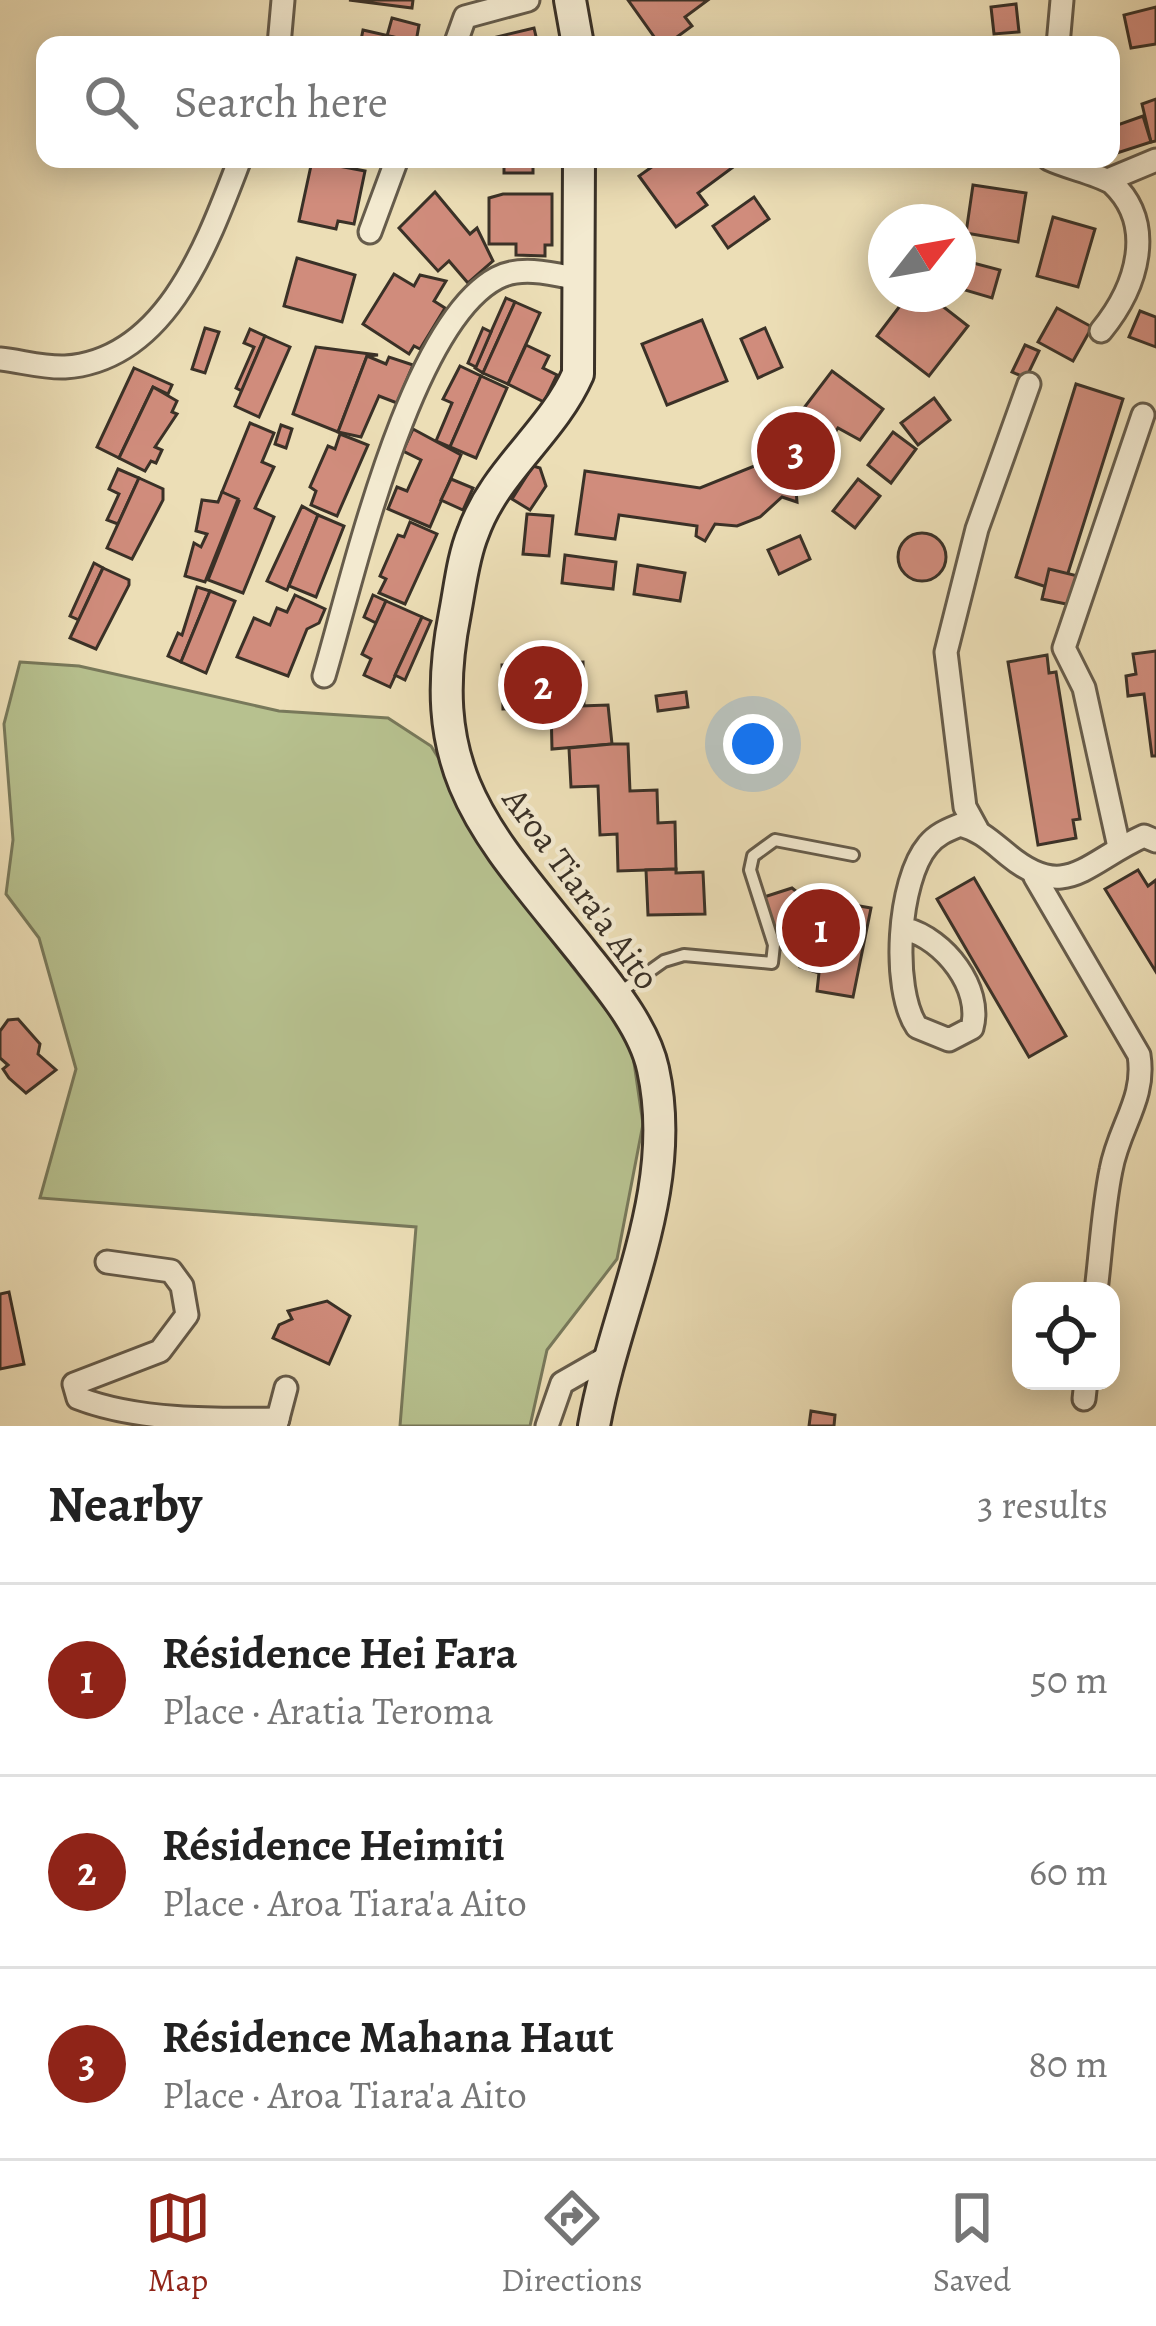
<!DOCTYPE html>
<html lang="en">
<head>
<meta charset="utf-8">
<style>
	body { margin:0; font-family:Alegreya,serif; background:#f2f2f2; color:#222 }
	.controls { position:absolute; right:36px; bottom:36px; display:grid; overflow:hidden; border-radius:24px; box-shadow:0 6px 30px #0003 }
	.controls button { width:108px; height:108px; display:grid; place-items:center; padding:0; border:0; border-bottom:3px solid #e0e0e0; background:#fff; color:#222; font:60px sans-serif }
	.compass { position:absolute; left:868px; top:204px; width:108px; height:108px; border-radius:50%; background:#fff; box-shadow:0 6px 30px #0003; rotate:59deg }
	.you { position:absolute; left:753px; top:744px; width:42px; height:42px; margin:-30px; border:9px solid #fff; border-radius:50%; background:#1a73e8; box-shadow:0 0 0 18px #1a73e833 }
	.badge { display:grid; place-items:center; width:78px; height:78px; border-radius:50%; background:#8f2418; color:#fff; font-size:39px; font-weight:700 }
	.pin { position:absolute; translate:-50% -50%; border:6px solid #fff; box-shadow:0 3px 12px #0006 }
	.list { margin:0; padding:0; list-style:none }
	h2 { display:flex; justify-content:space-between; align-items:center; height:156px; margin:0; padding:0 48px; font-size:51px }
	h2 small { font-size:39px; font-weight:400; color:#767676 }
	.list li { display:grid; grid-template-columns:78px 1fr auto; gap:36px; align-items:center; box-sizing:border-box; height:192px; padding:0 48px; border-top:3px solid #e0e0e0 }
	.list b { display:block; font-size:45px; white-space:nowrap }
	.list p { margin:0; font-size:39px; white-space:nowrap; color:#767676 }
	.list em { font-size:39px; font-style:normal; color:#767676 }
	.icon { flex:none; width:66px; height:66px; fill:none; stroke:currentColor; stroke-width:2; stroke-linecap:round; stroke-linejoin:round }
	.map { position:relative; flex:none; width:1156px; height:1426px; overflow:hidden }
	.search { position:absolute; background:#fff; box-shadow:0 6px 30px #0003; left:36px; right:36px; top:36px; height:132px; display:flex; align-items:center; gap:30px; box-sizing:border-box; padding:0 42px; border-radius:24px; color:#767676; font-size:45px }
	.sheet { height:732px; background:#fff }
	nav { display:flex; justify-content:space-around; align-items:center; box-sizing:border-box; height:168px; border-top:3px solid #e0e0e0; background:#fff; font-size:33px; color:#767676 }
	nav a { display:grid; justify-items:center; gap:6px }
	nav .on { color:#8f2418 }
	.map>svg:first-child { display:block }
	.green { fill:#b7c18f; stroke:#78795b; stroke-width:3 }
	.building { fill:#d08c7c; stroke:#3a3127; stroke-width:3 }
	.lines { fill:none; stroke-linecap:round; stroke-linejoin:round }
	.service-casing { stroke:#665c4b; stroke-width:16 }
	.minor-casing { stroke:#665c4b; stroke-width:27 }
	.secondary-casing { stroke:#3a3127; stroke-width:36 }
	.service { stroke:#f3ead0; stroke-width:10 }
	.minor { stroke:#f3ead0; stroke-width:21 }
	.secondary { stroke:#f3ead0; stroke-width:30 }
	.labels { text-anchor:middle; stroke-width:9; stroke-linejoin:round; paint-order:stroke }
	.street-label { font-size:36px; fill:#3a3127; stroke:#f3ead0 }
</style>
</head>
<body>
<div class="map">
<svg width="1156" height="1426" viewBox="0 0 1156 1426">
	<rect width="100%" height="100%" fill="#ecdeb6"/>
	<filter id="stains"><feTurbulence type="fractalNoise" baseFrequency=".00167" numOctaves="4"/><feColorMatrix values="0 0 0 0 .2 0 0 0 0 .09 0 0 0 0 .02 0 0 0 .5 -.17"/></filter>
	<radialGradient id="worn" r=".72"><stop offset=".6" stop-color="#630" stop-opacity="0"/><stop offset="1" stop-color="#630" stop-opacity=".3"/></radialGradient>
	<path class="green" d="M20,662L79,666L279,711L388,718L431,746L557,947L631,1042L643,1124L617,1259L547,1350L530,1426H400L416,1227L40,1198L76,1069L39,938L6,894L13,840L4,724Z"/>
	<g class="building">
		<path d="M349,0H413L412,8Z"/>
		<path d="M628,0H708L685,17L692,26L666,45H660Z"/>
		<path d="M1016,4L1019,32L994,34L991,7Z"/>
		<path d="M1156,7V44L1131,48L1124,15Z"/>
		<path d="M392,18L419,25L416,42L387,36Z"/>
		<path d="M534,28L538,45H477L476,42Z"/>
		<path d="M363,30L416,42L415,45H360Z"/>
		<path d="M1156,99V141L1151,142L1142,104Z"/>
		<path d="M1143,116L1151,142L1111,155V118L1115,126Z"/>
		<rect x="504" y="159" width="29" height="14"/>
		<path d="M663,159H744L698,193L707,205L676,227L639,176Z"/>
		<path d="M312,161L365,171L354,224L338,221L336,229L299,221Z"/>
		<path d="M973,185L1026,193L1018,242L966,233Z"/>
		<path d="M435,192L470,234L477,228L493,261L468,283L449,261L438,271L399,228Z"/>
		<path d="M503,194H552V245H545V256L516,255V244H489V198Z"/>
		<path d="M754,197L769,219L728,248L713,226Z"/>
		<path d="M1053,217L1095,229L1078,287L1037,276Z"/>
		<path d="M297,258L355,275L342,322L284,306Z"/>
		<path d="M958,259L1000,270L992,298L958,288Z"/>
		<path d="M394,274L414,286L420,275L446,281L434,301L445,308L420,349L414,346L409,354L363,324Z"/>
		<path d="M909,294H927L968,326L929,376L877,336Z"/>
		<path d="M506,298L515,302L483,373L475,368Z"/>
		<path d="M515,302L540,313L508,384L483,373Z"/>
		<path d="M1057,308L1092,327L1073,361L1038,342Z"/>
		<path d="M1140,311L1156,317V347L1129,337Z"/>
		<path d="M702,320L727,381L667,405L642,344Z"/>
		<path d="M205,328L219,332L205,373L192,369Z"/>
		<path d="M483,328L491,332L476,367L468,363Z"/>
		<path d="M765,328L782,367L758,378L741,339Z"/>
		<path d="M250,329L265,336L242,391L236,388L254,347L244,343Z"/>
		<path d="M265,336L290,347L259,417L235,406Z"/>
		<path d="M526,345L549,356L543,368L557,375L544,402L508,384Z"/>
		<path d="M1025,345L1039,351L1026,378L1012,372Z"/>
		<path d="M316,347L378,355L367,356L338,432L293,414Z"/>
		<path d="M367,356L386,364L389,357L413,365L397,403L379,396L361,437L338,432Z"/>
		<path d="M460,366L481,376L450,447L436,441L452,403L443,399Z"/>
		<path d="M134,368L172,385L168,394L153,387L119,458L97,447Z"/>
		<path d="M832,371L883,409L860,440L838,428L796,490L797,502L782,497L760,517L737,526L715,524L705,541L696,536L697,526L619,515L615,539L576,534L585,471L700,488L762,463Z"/>
		<path d="M481,376L507,388L476,458L450,447Z"/>
		<path d="M1076,384L1123,399L1062,592L1016,577Z"/>
		<path d="M153,387L177,401L172,412L177,414L155,447L162,450L156,463L151,461L145,471L119,458Z"/>
		<path d="M934,398L950,420L918,445L901,423Z"/>
		<path d="M250,423L274,433L262,462L274,467L255,508L274,517L243,593L208,580L239,501L222,492Z"/>
		<path d="M281,425L292,429L286,448L275,444Z"/>
		<path d="M413,429L461,455L430,527L388,509L397,487L407,491L421,460L403,451Z"/>
		<path d="M893,432L916,449L891,483L868,465Z"/>
		<path d="M340,434L368,445L337,516L311,505L316,491L310,487L328,446L335,449Z"/>
		<path d="M533,466L540,468L546,486L530,510L512,499Z"/>
		<path d="M118,469L139,478L118,524L107,520L119,494L109,489Z"/>
		<path d="M139,478L163,489V500L132,559L107,548Z"/>
		<path d="M451,479L473,488L463,510L441,500Z"/>
		<path d="M858,479L880,496L855,528L833,511Z"/>
		<path d="M222,492L238,499L205,582L185,576L194,543L201,547L207,534L196,531L202,500L218,502Z"/>
		<path d="M302,506L318,515L287,590L267,581Z"/>
		<path d="M527,514L553,516L549,556L523,554Z"/>
		<path d="M318,515L344,526L316,597L289,586Z"/>
		<path d="M410,522L437,534L405,604L379,593L386,579L380,576L398,535L404,537Z"/>
		<circle cx="922" cy="557" r="24"/>
		<path d="M800,536L810,559L779,574L768,550Z"/>
		<path d="M565,555L616,562L613,589L562,583Z"/>
		<path d="M94,563L103,568L79,620L70,616Z"/>
		<path d="M638,565L685,573L680,601L634,594Z"/>
		<path d="M103,568L129,580V585L96,649L70,638Z"/>
		<path d="M1049,569L1078,576L1071,605L1042,599Z"/>
		<path d="M197,587L210,591L181,662L168,656L178,633L182,635Z"/>
		<path d="M210,591L235,601L206,673L181,662Z"/>
		<path d="M295,595L325,609L319,623L307,629L288,676L237,657L254,618L270,625L277,608L287,612Z"/>
		<path d="M373,595L386,601L376,623L364,617Z"/>
		<path d="M386,601L422,617L390,687L364,675L371,659L362,654Z"/>
		<path d="M422,617L431,621L405,680L395,675Z"/>
		<path d="M1156,651V756H1152L1144,694L1128,696L1126,676L1136,674L1133,654Z"/>
		<path d="M1047,655L1049,673L1056,672L1080,819L1073,820L1076,838L1038,845L1008,662Z"/>
		<path d="M583,662L584,706L503,709L502,665Z"/>
		<path d="M686,692L688,707L658,711L656,696Z"/>
		<path d="M608,705L612,744L552,749L551,707Z"/>
		<path d="M612,744H628L630,791L657,790L658,823L675,822L676,869L618,871L617,834L600,835L598,786L571,787L569,748Z"/>
		<path d="M676,869V873L703,872L705,914L648,915L646,870Z"/>
		<path d="M1138,870L1148,886L1156,880V972L1105,889Z"/>
		<path d="M974,878L1066,1036L1029,1057L937,899Z"/>
		<path d="M792,888L802,896L871,908L853,997L817,991L819,973L800,967L803,952L782,949L764,897Z"/>
		<path d="M18,1019L40,1044L38,1054L56,1070L26,1093L9,1078L3,1069L8,1065L0,1058V1031L8,1020Z"/>
		<path d="M9,1292L24,1364L0,1369V1294Z"/>
		<path d="M327,1301L350,1316L329,1364L273,1338L279,1325L292,1319L288,1311Z"/>
		<path d="M811,1411L835,1415L834,1426H809Z"/>
	</g>
	<g class="lines">
		<defs>
			<path id="service" d="M619,993L664,961L684,955L772,963L774,945L750,870L753,856L775,840L853,855"/>
			<g id="minor">
				<path d="M279,45L283,0"/>
				<path d="M455,45L465,17L528,0"/>
				<path d="M1058,45L1062,0"/>
				<path d="M1049,159C1068,168 1095,173 1112,183C1156,224 1138,286 1101,331"/>
				<path d="M1108,180L1156,160"/>
				<path d="M370,232L397,159"/>
				<path d="M0,359C20,361 44,368 65,367C168,360 209,239 240,159"/>
				<path d="M324,676C352,582 409,324 497,278C521,265 554,274 578,279"/>
				<path d="M977,829L965,807L946,652L977,529L1029,384"/>
				<path d="M1119,847L1084,688L1064,648L1143,415"/>
				<path d="M1035,877L1139,1055C1146,1099 1119,1126 1111,1170C1103,1209 1101,1251 1096,1291"/>
				<path d="M906,929C944,939 983,988 972,1028L949,1040L917,1027C891,989 898,880 928,845C937,834 948,830 960,825C980,830 992,842 1008,855C1066,903 1086,862 1144,836L1156,841"/>
				<path d="M107,1262L171,1271L182,1286L187,1315L160,1351L74,1384L78,1398C137,1421 215,1420 278,1419"/>
				<path d="M1084,1399L1086,1381"/>
				<path d="M276,1426L286,1388"/>
				<path d="M547,1426L562,1383L611,1355"/>
			</g>
			<g id="secondary">
				<path d="M570,0L578,45"/>
				<path d="M579,159L578,374C552,433 495,471 473,533C463,557 460,587 455,613C423,775 487,833 583,953C609,986 644,1027 653,1069C680,1191 615,1308 594,1426"/>
			</g>
		</defs>
		<use href="#service" class="service-casing"/>
		<use href="#minor" class="minor-casing"/>
		<use href="#secondary" class="secondary-casing"/>
		<use href="#service" class="service"/>
		<use href="#minor" class="minor"/>
		<use href="#secondary" class="secondary"/>
	</g>
	<g class="labels">
		<g class="street-label">
			<text transform="translate(582 888) rotate(54)" y="13">Aroa Tiara'a Aito</text>
		</g>
	</g>
	<rect width="100%" height="100%" filter="url(#stains)"/>
	<rect width="100%" height="100%" fill="url(#worn)"/>
</svg>
<div class="controls">
<button><svg class="icon" aria-label="locate" viewBox="0 0 24 24"><circle cx="12" cy="12" r="6"/><path d="M12 2v4M12 18v4M2 12h4M18 12h4"/></svg></button>
</div>
<svg class="compass" viewBox="-18 -18 36 36"><path d="M0-13l5 13h-10z" fill="#e53935"/><path d="M0 13l5-13h-10z" fill="#767676"/></svg>
<div class="you"></div>
<div class="pin badge" style="left:821px;top:928px">1</div>
<div class="pin badge" style="left:543px;top:685px">2</div>
<div class="pin badge" style="left:796px;top:451px">3</div>
<div class="search"><svg class="icon" aria-label="search" viewBox="0 0 24 24"><circle cx="10" cy="10" r="6"/><path d="M15 15l6 6"/></svg>Search here</div>
</div>
<section class="sheet">
<h2>Nearby<small>3 results</small></h2>
<ul class="list">
<li><span class="badge">1</span><div><b>Résidence Hei Fara</b><p>Place · Aratia Teroma</p></div><em>50 m</em></li>
<li><span class="badge">2</span><div><b>Résidence Heimiti</b><p>Place · Aroa Tiara'a Aito</p></div><em>60 m</em></li>
<li><span class="badge">3</span><div><b>Résidence Mahana Haut</b><p>Place · Aroa Tiara'a Aito</p></div><em>80 m</em></li>
</ul>
</section>
<nav>
<a class="on"><svg class="icon" aria-label="map" viewBox="0 0 24 24"><path d="M3 6l6-2 6 2 6-2v14l-6 2-6-2-6 2zM9 4v14M15 6v14"/></svg>Map</a>
<a><svg class="icon" aria-label="directions" viewBox="0 0 24 24"><path d="M12 3l9 9-9 9-9-9zM9 14v-3h6M13 9l2 2-2 2"/></svg>Directions</a>
<a><svg class="icon" aria-label="saved" viewBox="0 0 24 24"><path d="M7 4h10v16l-5-4-5 4z"/></svg>Saved</a>
</nav>
</body>
</html>
